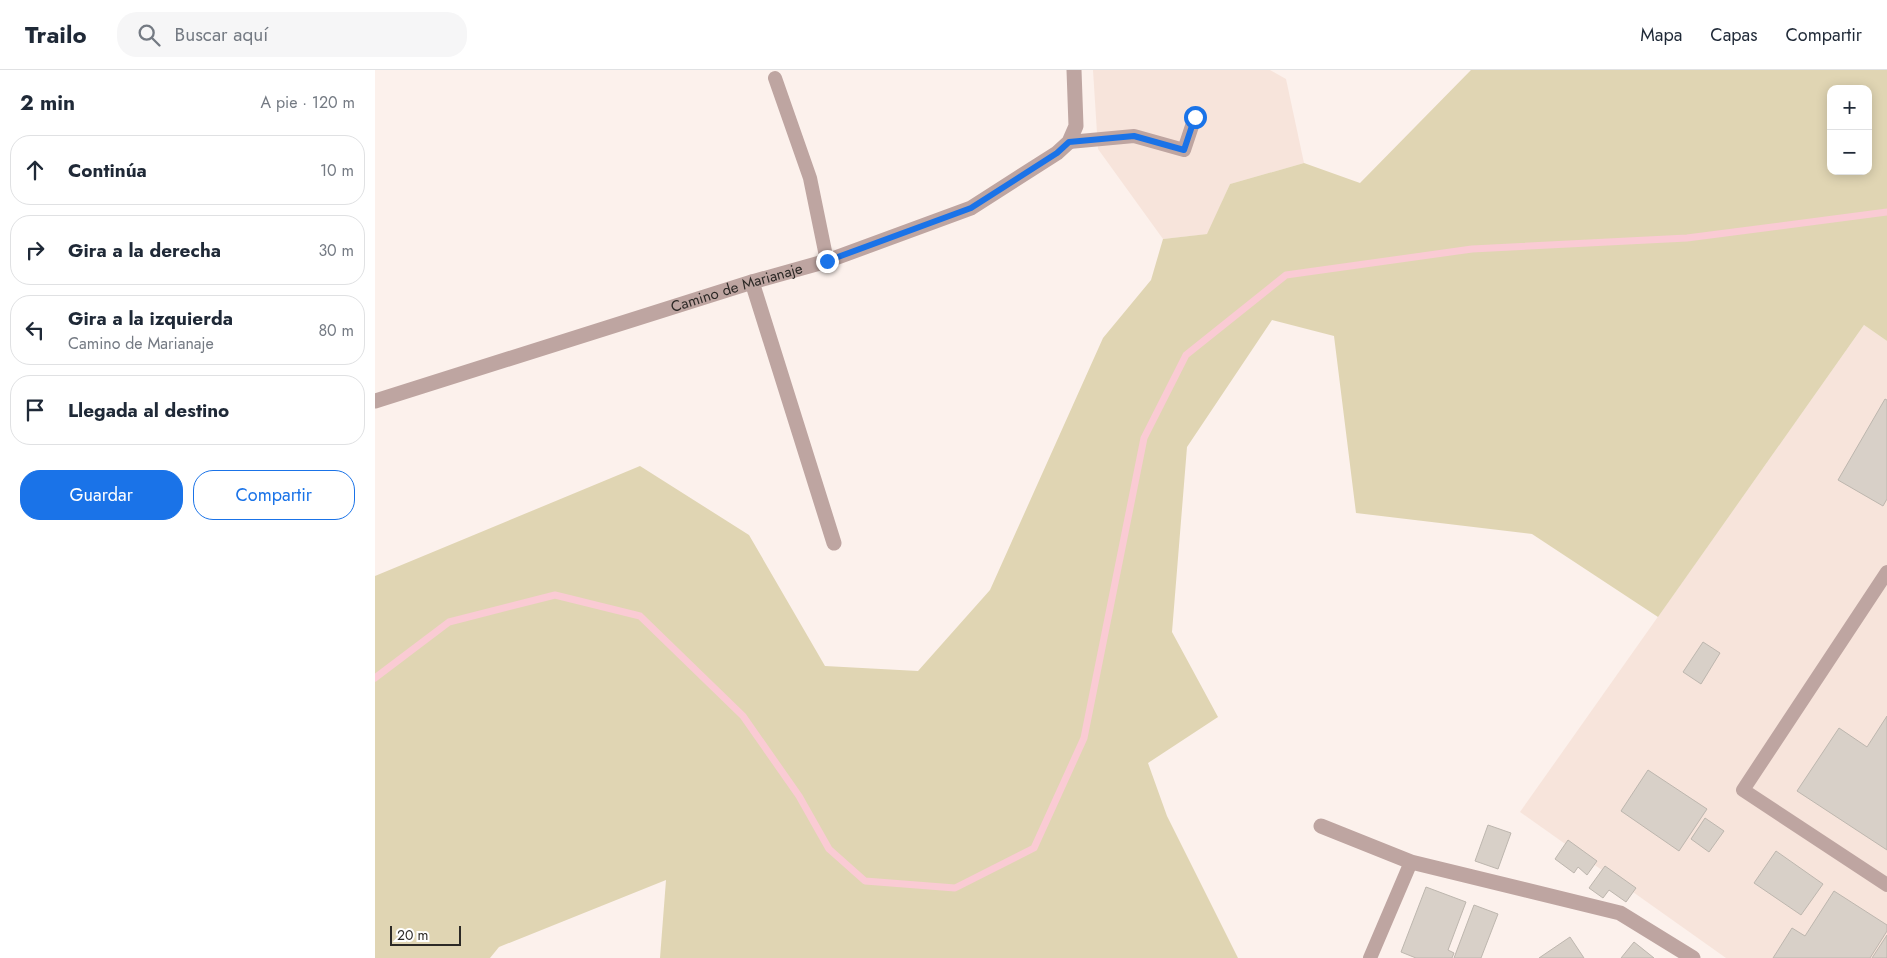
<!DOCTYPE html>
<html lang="es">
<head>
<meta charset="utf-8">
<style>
	body { margin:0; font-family:Jost,sans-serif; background:#f6f6f7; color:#1f2937 }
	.controls { position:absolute; right:15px; top:15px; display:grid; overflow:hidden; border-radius:10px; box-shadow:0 2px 12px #0003 }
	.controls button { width:45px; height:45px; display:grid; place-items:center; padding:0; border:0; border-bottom:1px solid #e0e1e3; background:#fff; color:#1f2937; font:25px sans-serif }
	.scale { position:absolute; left:15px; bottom:12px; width:71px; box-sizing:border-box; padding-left:5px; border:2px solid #2c2926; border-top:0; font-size:14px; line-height:18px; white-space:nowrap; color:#2c2926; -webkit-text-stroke:4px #fff; paint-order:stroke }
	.stop { position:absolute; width:15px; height:15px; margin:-11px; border:4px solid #1a73e8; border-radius:50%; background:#fff }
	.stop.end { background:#1a73e8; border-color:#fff; box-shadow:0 1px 5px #0008 }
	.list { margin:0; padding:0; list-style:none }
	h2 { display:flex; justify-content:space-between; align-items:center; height:65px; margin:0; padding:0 20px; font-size:21px }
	h2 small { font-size:16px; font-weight:400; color:#747a83 }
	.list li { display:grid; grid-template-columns:32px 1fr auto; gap:15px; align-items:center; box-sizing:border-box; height:70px; margin:0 10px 10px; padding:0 10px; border:1px solid #e0e1e3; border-radius:20px }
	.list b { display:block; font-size:19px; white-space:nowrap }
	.list p { margin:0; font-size:16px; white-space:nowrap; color:#747a83 }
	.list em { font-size:16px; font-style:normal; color:#747a83 }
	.actions { display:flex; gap:10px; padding:15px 20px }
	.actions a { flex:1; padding:11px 0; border:1px solid #1a73e8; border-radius:20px; text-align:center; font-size:18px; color:#1a73e8 }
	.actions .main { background:#1a73e8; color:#fff }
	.icon { flex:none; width:28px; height:28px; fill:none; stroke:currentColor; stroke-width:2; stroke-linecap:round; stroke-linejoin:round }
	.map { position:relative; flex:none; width:1512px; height:888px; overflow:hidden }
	header { display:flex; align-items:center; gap:30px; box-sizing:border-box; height:70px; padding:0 25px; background:#fff; border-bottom:1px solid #e0e1e3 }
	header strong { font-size:24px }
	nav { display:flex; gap:28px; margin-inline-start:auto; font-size:18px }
	.search { width:350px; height:45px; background:#f6f6f7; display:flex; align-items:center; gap:12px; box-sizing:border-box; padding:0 18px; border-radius:20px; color:#747a83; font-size:19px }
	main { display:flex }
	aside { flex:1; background:#fff }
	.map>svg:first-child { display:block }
	.built { fill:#f7e4db }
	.green { fill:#e0d5b3; fill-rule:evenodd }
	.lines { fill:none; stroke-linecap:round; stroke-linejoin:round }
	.stream { stroke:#facbd4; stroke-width:7 }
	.building { fill:#d8d0c8; stroke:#bdb6ae }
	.lane { stroke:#bea5a1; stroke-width:14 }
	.street { stroke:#bea5a1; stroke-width:15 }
	.route { stroke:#1a73e8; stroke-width:6 }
	.labels { text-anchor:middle; stroke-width:4; stroke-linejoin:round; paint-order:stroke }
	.street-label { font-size:15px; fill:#2c2926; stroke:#fff }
</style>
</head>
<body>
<header>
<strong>Trailo</strong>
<div class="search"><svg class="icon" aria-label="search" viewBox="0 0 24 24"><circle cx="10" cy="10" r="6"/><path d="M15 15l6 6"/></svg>Buscar aquí</div>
<nav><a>Mapa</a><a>Capas</a><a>Compartir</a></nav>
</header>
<main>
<aside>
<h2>2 min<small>A pie · 120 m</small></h2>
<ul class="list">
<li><svg class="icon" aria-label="ahead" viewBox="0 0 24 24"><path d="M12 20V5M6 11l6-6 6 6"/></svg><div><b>Continúa</b></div><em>10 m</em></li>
<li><svg class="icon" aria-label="right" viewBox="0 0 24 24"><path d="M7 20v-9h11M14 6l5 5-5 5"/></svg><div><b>Gira a la derecha</b></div><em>30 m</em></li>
<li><svg class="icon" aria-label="left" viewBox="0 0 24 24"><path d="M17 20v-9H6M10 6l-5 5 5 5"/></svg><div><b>Gira a la izquierda</b><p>Camino de Marianaje</p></div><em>80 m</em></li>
<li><svg class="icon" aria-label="arrive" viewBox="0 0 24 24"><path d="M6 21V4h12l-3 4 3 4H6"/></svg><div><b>Llegada al destino</b></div></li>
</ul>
<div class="actions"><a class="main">Guardar</a><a>Compartir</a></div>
</aside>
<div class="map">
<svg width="1512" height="888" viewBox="0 0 1512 888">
	<rect width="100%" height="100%" fill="#fcf1ec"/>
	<g class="built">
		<path d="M718,0H895L911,9L929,93L855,114L833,164L788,169L723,79Z"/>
		<path d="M1489,255L1512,271V888H1351L1145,742Z"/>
	</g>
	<path class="green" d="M1096,0H1512V271L1489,255L1283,547L1157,464L981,443L959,266L897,250L812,377L797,562L843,647L773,693L792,746L863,888H285L291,810L124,877L115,888H0V506L265,396L374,465L450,596L543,601L615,520L728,268L776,210L788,169L832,164L855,114L929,93L985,113ZM1456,19H1493V101H1456Z"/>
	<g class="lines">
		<path class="stream" d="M0,608L74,552L180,525L265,546L368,646L424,726L454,779L490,811L580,818L659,778L709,668L769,368L811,285L911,205L1097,179L1312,168L1512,142"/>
	</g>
	<g class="building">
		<path d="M1510,329L1512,330V429L1508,436L1463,410Z"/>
		<path d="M1328,572L1345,583L1326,614L1308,602Z"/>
		<path d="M1512,646V780L1422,721L1464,658L1492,677Z"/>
		<path d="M1273,700L1332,739L1304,781L1246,741Z"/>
		<path d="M1330,748L1349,761L1334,782L1316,769Z"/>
		<path d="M1113,755L1136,763L1123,799L1100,791Z"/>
		<path d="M1193,770L1222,791L1212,805L1203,797L1199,803L1180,789Z"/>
		<path d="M1401,781L1448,814L1426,845L1379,813Z"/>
		<path d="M1230,796L1261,818L1251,832L1234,820L1228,828L1214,818Z"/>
		<path d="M1051,817L1091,832L1073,880L1079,883L1077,888H1041L1026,882Z"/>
		<path d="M1459,821L1512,855V861L1495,888H1398L1417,858L1430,866Z"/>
		<path d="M1099,835L1123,844L1106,888H1079Z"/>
		<path d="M1512,865V888H1497Z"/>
		<path d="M1195,867L1209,888H1164Z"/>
		<path d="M1259,872L1279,888H1246Z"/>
	</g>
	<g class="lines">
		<g class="lane">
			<path d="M400,8L435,108L452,191"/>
			<path d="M694,72L759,66L809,80L820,47"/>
			<path d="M1512,502L1368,720L1512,815"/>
			<path d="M995,888L1036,792"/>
		</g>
		<g class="street">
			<path d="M377,212L459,473"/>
			<path id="s1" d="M0,331L377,212L452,191L596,138L682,83L694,72L701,56L699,0"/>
			<path d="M946,756L1036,792L1245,843L1318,888"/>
		</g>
	</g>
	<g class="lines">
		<path class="route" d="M452,191L596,138L682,83L694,72L759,66L809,80L820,47"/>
	</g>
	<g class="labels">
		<g class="street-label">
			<text dy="5" stroke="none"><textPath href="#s1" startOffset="379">Camino de Marianaje</textPath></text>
		</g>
	</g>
</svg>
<div class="controls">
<button>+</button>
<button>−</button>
</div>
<div class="scale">20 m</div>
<div class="stop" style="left:820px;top:47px"></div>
<div class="stop end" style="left:452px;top:191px"></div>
</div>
</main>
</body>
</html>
